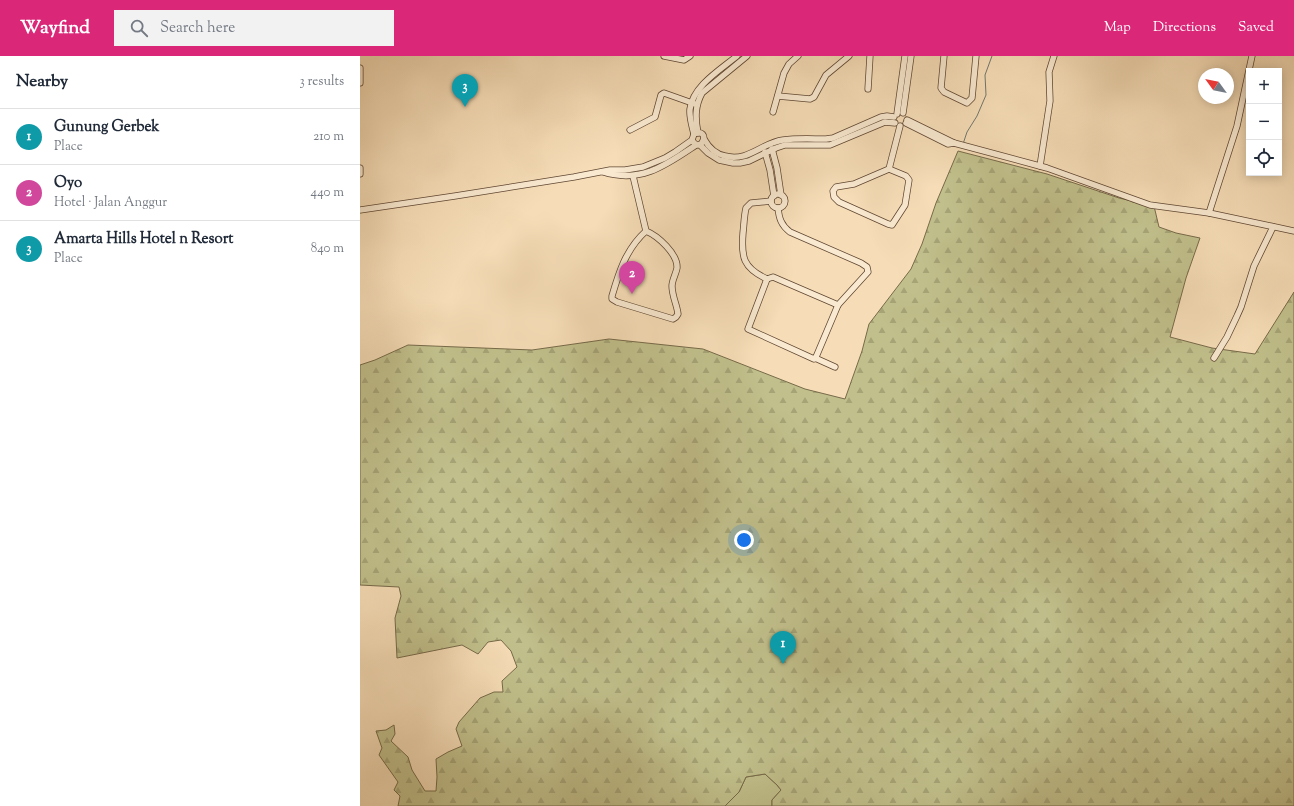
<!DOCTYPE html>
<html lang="en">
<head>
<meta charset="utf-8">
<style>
	body { margin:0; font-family:"Sorts Mill Goudy",serif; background:#f2f2f3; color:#1f2937 }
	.controls { position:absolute; right:12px; top:12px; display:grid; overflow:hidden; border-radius:0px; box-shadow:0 2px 10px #0003 }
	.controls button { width:36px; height:36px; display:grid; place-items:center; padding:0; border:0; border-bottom:1px solid #e0e1e3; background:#fff; color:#1f2937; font:20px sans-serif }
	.compass { position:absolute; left:838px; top:12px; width:36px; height:36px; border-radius:50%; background:#fff; box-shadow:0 2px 10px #0003; rotate:303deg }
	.you { position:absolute; left:384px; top:484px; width:14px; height:14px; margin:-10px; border:3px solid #fff; border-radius:50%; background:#1a73e8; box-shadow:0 0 0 6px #1a73e833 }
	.badge { display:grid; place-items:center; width:26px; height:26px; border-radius:50%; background:#db2777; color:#fff; font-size:13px; font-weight:700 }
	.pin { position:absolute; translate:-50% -33px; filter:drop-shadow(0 1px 2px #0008) }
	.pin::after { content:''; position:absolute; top:21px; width:14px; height:12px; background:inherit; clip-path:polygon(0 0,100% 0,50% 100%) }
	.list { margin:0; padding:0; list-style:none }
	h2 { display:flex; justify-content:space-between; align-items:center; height:52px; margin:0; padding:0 16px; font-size:17px }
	h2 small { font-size:13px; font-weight:400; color:#747a83 }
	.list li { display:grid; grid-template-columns:26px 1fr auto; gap:12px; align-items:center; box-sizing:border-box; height:56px; padding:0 16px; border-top:1px solid #e0e1e3 }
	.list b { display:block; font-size:15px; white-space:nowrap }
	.list p { margin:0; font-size:13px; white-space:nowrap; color:#747a83 }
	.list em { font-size:13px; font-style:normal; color:#747a83 }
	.icon { flex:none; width:22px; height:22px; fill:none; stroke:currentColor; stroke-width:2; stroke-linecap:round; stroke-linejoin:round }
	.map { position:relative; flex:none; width:934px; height:750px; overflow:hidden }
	header { display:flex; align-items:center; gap:24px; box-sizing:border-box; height:56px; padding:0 20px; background:#db2777; color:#fff }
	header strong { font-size:19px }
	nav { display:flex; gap:22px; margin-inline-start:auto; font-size:14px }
	.search { width:280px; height:36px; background:#f2f2f3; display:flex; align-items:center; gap:10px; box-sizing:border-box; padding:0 14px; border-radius:0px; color:#747a83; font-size:15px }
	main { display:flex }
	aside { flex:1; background:#fff }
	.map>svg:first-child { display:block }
	.green { fill:#c1c08c; stroke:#776a49 }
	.forest { fill:url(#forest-firs); stroke:#776a49 }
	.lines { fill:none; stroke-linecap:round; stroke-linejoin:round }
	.stream { stroke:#717770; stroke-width:1 }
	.minor-casing { stroke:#5f4632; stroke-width:7 }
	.minor { stroke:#f9e9d0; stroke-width:5.5 }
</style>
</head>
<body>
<header>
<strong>Wayfind</strong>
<div class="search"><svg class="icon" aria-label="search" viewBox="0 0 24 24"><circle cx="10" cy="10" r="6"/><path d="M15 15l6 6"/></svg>Search here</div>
<nav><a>Map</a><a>Directions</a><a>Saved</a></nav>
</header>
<main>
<aside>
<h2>Nearby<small>3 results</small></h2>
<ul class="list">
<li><span class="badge" style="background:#0f9aa8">1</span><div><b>Gunung Gerbek</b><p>Place</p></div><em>210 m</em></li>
<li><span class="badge" style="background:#d1479c">2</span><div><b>Oyo</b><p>Hotel · Jalan Anggur</p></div><em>440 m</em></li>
<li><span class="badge" style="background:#0f9aa8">3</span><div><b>Amarta Hills Hotel n Resort</b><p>Place</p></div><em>840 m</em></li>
</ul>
</aside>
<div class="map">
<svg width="934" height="750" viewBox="0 0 934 750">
	<defs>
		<pattern id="forest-firs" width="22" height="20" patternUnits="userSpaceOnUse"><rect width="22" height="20" fill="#c1c08c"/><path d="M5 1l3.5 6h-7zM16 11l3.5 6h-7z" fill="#a6a477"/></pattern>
	</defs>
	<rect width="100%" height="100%" fill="#f6ddb7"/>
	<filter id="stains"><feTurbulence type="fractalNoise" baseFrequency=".005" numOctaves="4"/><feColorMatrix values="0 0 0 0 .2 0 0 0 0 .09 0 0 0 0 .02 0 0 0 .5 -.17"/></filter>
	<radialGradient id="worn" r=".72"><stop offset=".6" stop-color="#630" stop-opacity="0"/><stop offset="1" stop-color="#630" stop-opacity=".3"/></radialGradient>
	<path class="green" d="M405,718L417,729L421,734L412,744V750H365L379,736L386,721Z"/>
	<path class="forest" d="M598,95L687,118L759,142L794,150L799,171L816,177L840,182L826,222L810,281L852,292L895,298L934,236V750H412V744L421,734L417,729L405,718L386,721L379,736L365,750H38L40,740L34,734L38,726L19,699L22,692L16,675L26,674L34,669L35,678L31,685L48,701L52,714L65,735H76L77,721L76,703L88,696L102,690L96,673L99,666L120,642L134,636H143L142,625L157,611L151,595L141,584L128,586L118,598L102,589L37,602L35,562L41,540L39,531L0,529V309L15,304L48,289L172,294L249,283L343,293L445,333L485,343L502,295L509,268L551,213L562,188L576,147Z"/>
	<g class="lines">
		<path class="stream" d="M603,88L607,76L617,60L626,39L625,19L632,0"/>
		<defs>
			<g id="minor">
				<path d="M304,0L324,4L330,0"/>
				<path d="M584,0L581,32L584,36L607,47L612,42L616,0"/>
				<path d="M0,12V27"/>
				<path d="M508,33L510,0"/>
				<path d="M418,40L450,43L454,41L466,19L489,0"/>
				<path d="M413,56L424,17L429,8L438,0"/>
				<path d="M543,57L551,0"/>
				<path d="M537,58L545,0"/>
				<path d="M547,64L594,87L687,112L790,149L849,157L934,175"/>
				<path d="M546,67L588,88L594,87"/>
				<path d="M270,74L295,61L301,39L304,37L335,48"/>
				<path d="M338,77C335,62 335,50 342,37L387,0"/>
				<path d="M334,78C332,70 329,61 330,53C333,30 360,14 377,0"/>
				<path d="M344,83C349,92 355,98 365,100C389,106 401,87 423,84C437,82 452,83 466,83L473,82L521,61L527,60L534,61"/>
				<path d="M340,89L348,97L359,104L373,107H380L389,105L416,92L425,89H470L525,66L535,67"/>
				<path d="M412,93L417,112L421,139"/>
				<path d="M405,96L410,114L414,140"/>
				<path d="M680,110L690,45L689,16L694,0"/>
				<path d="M0,112V118"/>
				<path d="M529,113L546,120L549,124L545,149L532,169L528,168L479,146L474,141L473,135L476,131L494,128Z"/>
				<path d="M529,113L540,70"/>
				<path d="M243,116C281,128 306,109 336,89"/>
				<path d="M273,120L286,175C298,180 318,198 317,212C316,218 312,224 312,230C312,240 317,249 318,258L316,261L313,263L257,246L252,243V240C259,216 266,193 286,175"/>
				<circle cx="418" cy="145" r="7"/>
				<path d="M411,145L391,147L386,152C384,160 384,169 383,177C381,201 383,212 407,223L413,221L478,249"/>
				<path d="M0,154L95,140L214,121L250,114H265L283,111L305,102L315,96L332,84L334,78C352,71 341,100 332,84"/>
				<path d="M849,157L877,70L892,0"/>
				<path d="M407,223L388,273L454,303L456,301L478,249L508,216L507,211L501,207L430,176C421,169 419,162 418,152"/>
				<path d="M455,302L475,311"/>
				<path d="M854,302L867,281L877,260L881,251L894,210L913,171"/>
			</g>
		</defs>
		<use href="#minor" class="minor-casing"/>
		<use href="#minor" class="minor"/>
	</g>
	<rect width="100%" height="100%" filter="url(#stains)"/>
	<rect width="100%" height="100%" fill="url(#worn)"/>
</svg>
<div class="controls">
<button>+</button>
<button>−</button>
<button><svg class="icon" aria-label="locate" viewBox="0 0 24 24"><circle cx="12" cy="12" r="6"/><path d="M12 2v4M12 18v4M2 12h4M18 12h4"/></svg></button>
</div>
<svg class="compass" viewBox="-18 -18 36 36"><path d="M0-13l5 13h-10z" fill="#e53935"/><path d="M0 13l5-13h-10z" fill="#747a83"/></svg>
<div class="you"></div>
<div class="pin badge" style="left:423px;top:608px;background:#0f9aa8">1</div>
<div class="pin badge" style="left:272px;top:238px;background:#d1479c">2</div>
<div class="pin badge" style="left:105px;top:51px;background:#0f9aa8">3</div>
</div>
</main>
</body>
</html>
